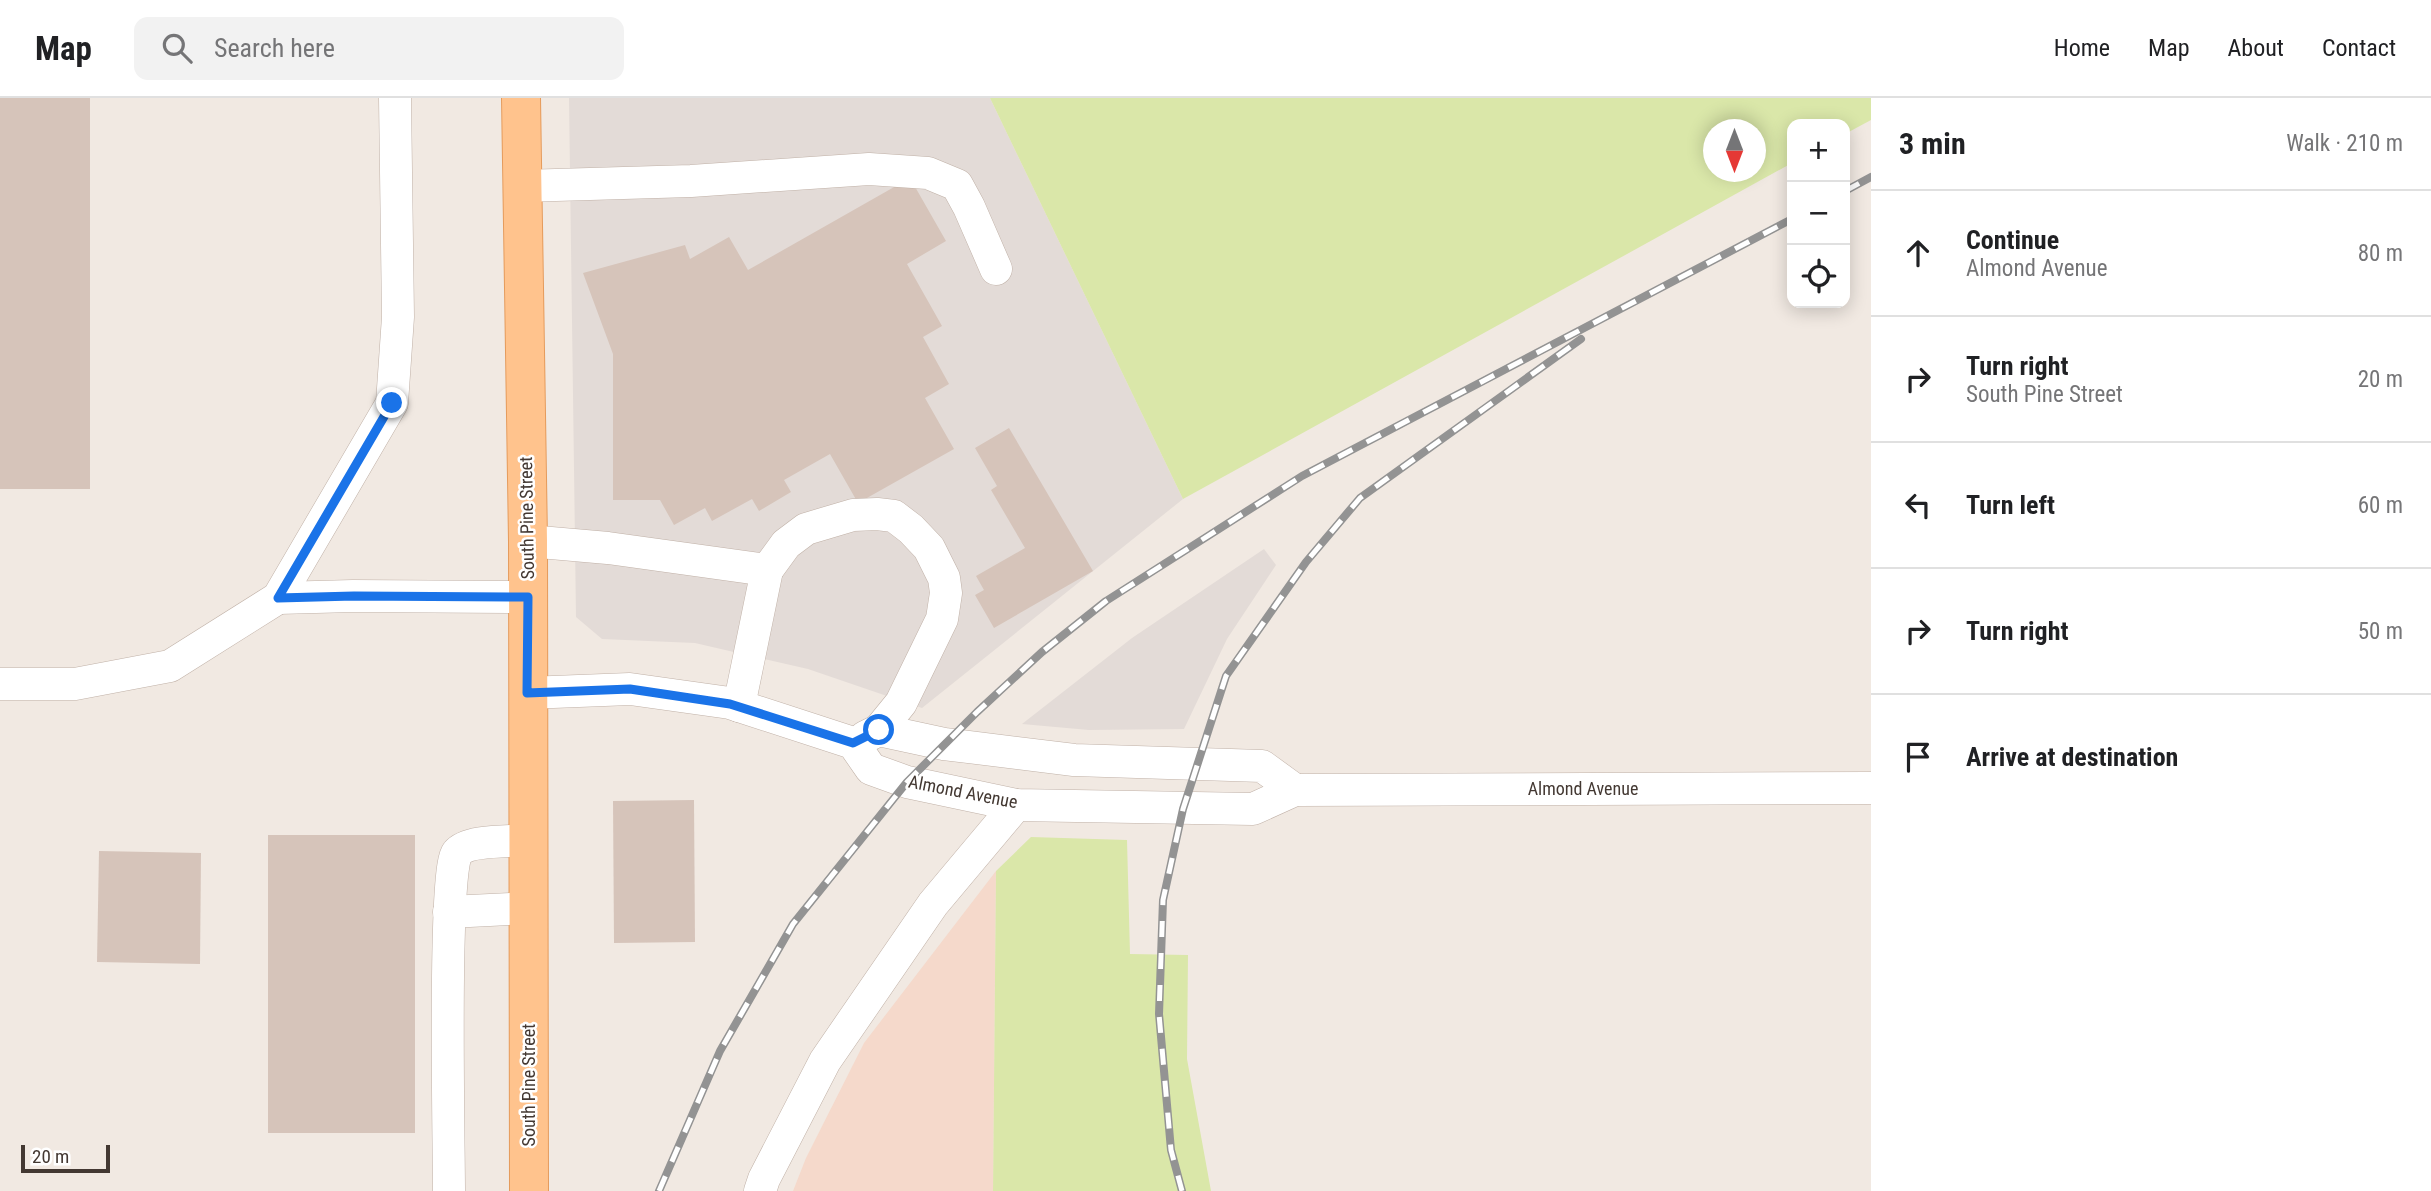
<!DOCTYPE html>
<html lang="en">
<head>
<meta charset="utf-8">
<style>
	body { margin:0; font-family:"Roboto Condensed",sans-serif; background:#f2f2f2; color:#202124 }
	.controls { position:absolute; right:21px; top:21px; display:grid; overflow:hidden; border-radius:14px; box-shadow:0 4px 18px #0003 }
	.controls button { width:63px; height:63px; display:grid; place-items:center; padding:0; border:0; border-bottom:2px solid #e0e0e0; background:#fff; color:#202124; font:35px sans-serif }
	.compass { position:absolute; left:1703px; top:21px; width:63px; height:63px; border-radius:50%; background:#fff; box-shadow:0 4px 18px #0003; rotate:180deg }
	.scale { position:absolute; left:21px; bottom:18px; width:89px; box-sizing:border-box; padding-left:7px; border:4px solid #433832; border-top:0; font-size:19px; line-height:24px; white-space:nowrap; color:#433832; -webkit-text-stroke:5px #fff; paint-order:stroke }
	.stop { position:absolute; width:21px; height:21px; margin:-16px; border:5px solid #1a73e8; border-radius:50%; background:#fff }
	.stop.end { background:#1a73e8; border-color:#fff; box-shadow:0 2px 7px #0008 }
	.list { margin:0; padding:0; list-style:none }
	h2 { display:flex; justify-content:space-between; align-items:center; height:91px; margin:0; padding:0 28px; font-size:30px }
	h2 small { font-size:23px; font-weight:400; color:#757577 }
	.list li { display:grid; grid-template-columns:46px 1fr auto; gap:21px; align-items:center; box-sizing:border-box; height:126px; padding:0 28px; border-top:2px solid #e0e0e0 }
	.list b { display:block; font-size:26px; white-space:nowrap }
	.list p { margin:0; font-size:23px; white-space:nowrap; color:#757577 }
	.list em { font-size:23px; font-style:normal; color:#757577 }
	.icon { flex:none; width:38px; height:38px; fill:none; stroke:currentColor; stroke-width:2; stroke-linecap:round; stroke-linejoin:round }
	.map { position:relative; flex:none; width:1871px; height:1093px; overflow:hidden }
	header { display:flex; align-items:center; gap:42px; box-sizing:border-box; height:98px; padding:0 35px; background:#fff; border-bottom:2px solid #e0e0e0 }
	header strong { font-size:33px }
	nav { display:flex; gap:38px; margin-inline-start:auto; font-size:24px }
	.search { width:490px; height:63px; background:#f2f2f2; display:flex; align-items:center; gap:18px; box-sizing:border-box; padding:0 24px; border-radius:14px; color:#757577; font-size:26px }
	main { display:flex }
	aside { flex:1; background:#fff }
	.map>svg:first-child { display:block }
	.commercial { fill:#f5d9cb }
	.industrial { fill:#e3dbd7 }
	.green { fill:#dae7a9; fill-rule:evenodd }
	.building { fill:#d6c4ba }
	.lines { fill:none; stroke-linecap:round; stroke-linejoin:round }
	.minor-casing { stroke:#c0b1a7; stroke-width:33 }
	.major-casing { stroke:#e59b5c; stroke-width:40 }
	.minor { stroke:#fff; stroke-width:32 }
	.major { stroke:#ffc38d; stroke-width:38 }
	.rail-casing { stroke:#939393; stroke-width:8 }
	.rail { stroke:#fff; stroke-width:5; stroke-dasharray:16; stroke-linecap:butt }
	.route { stroke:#1a73e8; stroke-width:9 }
	.labels { text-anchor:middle; stroke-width:5; stroke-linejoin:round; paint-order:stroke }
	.street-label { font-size:18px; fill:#433832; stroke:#fff }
</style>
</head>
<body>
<header>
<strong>Map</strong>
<div class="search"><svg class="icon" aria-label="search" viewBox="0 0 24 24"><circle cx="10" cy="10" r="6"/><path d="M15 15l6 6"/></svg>Search here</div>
<nav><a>Home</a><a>Map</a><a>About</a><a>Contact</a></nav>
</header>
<main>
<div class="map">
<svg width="1871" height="1093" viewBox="0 0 1871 1093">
	<rect width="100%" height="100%" fill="#f1e9e2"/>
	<path class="commercial" d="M996,773L993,1093H793L806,1060L864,945Z"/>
	<g class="industrial">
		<path d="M569,0H990L1183,401L922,610L808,571L695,545L602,541L576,519Z"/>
		<path d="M1264,451L1276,467L1227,541L1184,631L1089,632L1022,626L1132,540Z"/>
	</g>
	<g class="green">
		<path d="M990,0H1871V22L1845,36V26H1792V65L1183,401ZM1714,32H1756V74H1714Z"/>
		<path d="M1031,739L1127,742L1130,856L1188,857L1187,961L1211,1093H993L996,773Z"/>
	</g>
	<g class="building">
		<rect x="0" y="0" width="90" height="391"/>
		<path d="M910,80L946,143L907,166L942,228L923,239L949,286L925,300L954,351L858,405L830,356L784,382L791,394L759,413L752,401L712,423L705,410L674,427L660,402H613V256L583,175L685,147L690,161L729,139L748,172Z"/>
		<path d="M1009,330L1093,473L994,530L975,497L984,492L976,478L1025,450L991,392L997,388L975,350Z"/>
		<path d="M694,702L695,844L614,845L613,703Z"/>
		<rect x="268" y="737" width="147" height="298"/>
		<path d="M99,753L201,755L200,866L97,864Z"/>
	</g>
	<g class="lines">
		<defs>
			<g id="minor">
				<path d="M522,88L691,83L869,71L928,75L957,87L969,109L996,171"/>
				<path d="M528,443L608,450L767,472L786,446L806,431L853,417L877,416L894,418L911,431L929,450L944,480L946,495L942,521L901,605L879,632"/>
				<path d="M278,500L353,498L528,499"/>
				<path d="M0,586H75L170,568L278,500L392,305L398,219L395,0"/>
				<path d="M527,595L630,591L730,605L853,645L871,671L907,684L1016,707L1253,711L1295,692L1871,690"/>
				<path d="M739,608L767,472"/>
				<path d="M865,639L879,632L944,646L1074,662L1262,668L1295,692"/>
				<path d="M449,814L529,810"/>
				<path d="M449,1093C449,1051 443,772 457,755C468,741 511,744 529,742"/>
				<path d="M760,1093L764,1081L825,963L933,806L1016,707"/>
			</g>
			<path id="major" d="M521,0L528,443L529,1093"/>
		</defs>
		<use href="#minor" class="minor-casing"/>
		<use href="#major" class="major-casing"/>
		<use href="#minor" class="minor"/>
		<use href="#major" class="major"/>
		<defs>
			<g id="rail">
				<path d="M1845,93L1871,79"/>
				<path d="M659,1093L720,953L793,826L907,684L977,614L1042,554L1106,503L1302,378L1792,121"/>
				<path d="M1182,1093L1171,1052L1159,916L1163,802L1183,711L1226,578L1306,464L1360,400L1581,241"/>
			</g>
		</defs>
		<use href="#rail" class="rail-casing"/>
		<use href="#rail" class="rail"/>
	</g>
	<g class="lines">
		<path class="route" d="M392,305L278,500L354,498L528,499L527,595L630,591L730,606L853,645L879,632"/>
	</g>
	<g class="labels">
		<g class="street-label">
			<text transform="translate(527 420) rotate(-91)" y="6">South Pine Street</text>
			<text x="1583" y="697">Almond Avenue</text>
			<text transform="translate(963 694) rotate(11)" y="6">Almond Avenue</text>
			<text transform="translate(529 987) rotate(-90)" y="6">South Pine Street</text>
		</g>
	</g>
</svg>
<div class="controls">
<button>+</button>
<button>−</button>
<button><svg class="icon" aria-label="locate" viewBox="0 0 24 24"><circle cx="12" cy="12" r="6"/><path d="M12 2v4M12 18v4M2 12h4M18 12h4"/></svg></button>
</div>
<svg class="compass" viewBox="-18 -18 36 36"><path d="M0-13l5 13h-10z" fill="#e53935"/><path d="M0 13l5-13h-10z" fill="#757577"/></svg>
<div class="scale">20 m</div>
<div class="stop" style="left:879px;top:632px"></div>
<div class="stop end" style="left:392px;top:305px"></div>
</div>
<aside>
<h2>3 min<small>Walk · 210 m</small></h2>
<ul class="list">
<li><svg class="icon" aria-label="ahead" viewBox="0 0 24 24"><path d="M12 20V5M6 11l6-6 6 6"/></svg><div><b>Continue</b><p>Almond Avenue</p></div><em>80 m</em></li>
<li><svg class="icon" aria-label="right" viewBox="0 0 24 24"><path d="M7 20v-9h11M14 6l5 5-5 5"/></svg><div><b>Turn right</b><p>South Pine Street</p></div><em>20 m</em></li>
<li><svg class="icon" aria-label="left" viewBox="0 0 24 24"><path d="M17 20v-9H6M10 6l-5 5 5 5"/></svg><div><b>Turn left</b></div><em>60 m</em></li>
<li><svg class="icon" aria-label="right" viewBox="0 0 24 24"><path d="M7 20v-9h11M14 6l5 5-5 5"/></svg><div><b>Turn right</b></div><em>50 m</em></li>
<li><svg class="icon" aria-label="arrive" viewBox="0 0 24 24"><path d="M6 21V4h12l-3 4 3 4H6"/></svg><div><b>Arrive at destination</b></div></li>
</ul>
</aside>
</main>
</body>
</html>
